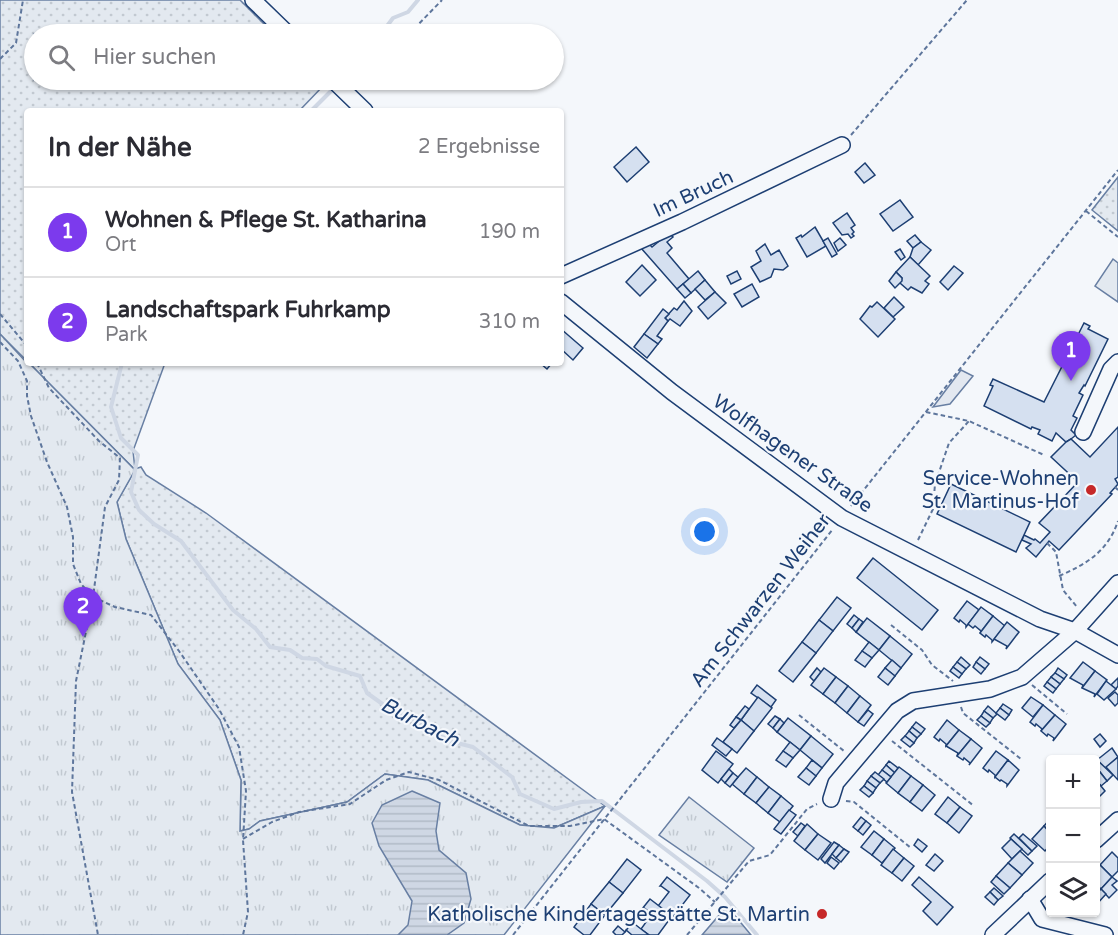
<!DOCTYPE html>
<html lang="de">
<head>
<meta charset="utf-8">
<style>
	body { margin:0; font-family:"Varela Round",sans-serif; background:#f7f7f7; color:#2b2b33 }
	.controls { position:absolute; right:18px; bottom:18px; display:grid; overflow:hidden; border-radius:6px; box-shadow:0 2px 4px #0004 }
	.controls button { width:54px; height:54px; display:grid; place-items:center; padding:0; border:0; border-bottom:2px solid #e1e1e2; background:#fff; color:#2b2b33; font:30px sans-serif }
	.you { position:absolute; left:705px; top:532px; width:21px; height:21px; margin:-15px; border:4px solid #fff; border-radius:50%; background:#1a73e8; box-shadow:0 0 0 9px #1a73e833 }
	.badge { display:grid; place-items:center; width:39px; height:39px; border-radius:50%; background:#7c3aed; color:#fff; font-size:20px; font-weight:700 }
	.pin { position:absolute; translate:-50% -50px; filter:drop-shadow(0 2px 3px #0008) }
	.pin::after { content:''; position:absolute; top:32px; width:21px; height:18px; background:inherit; clip-path:polygon(0 0,100% 0,50% 100%) }
	.list { margin:0; padding:0; list-style:none }
	h2 { display:flex; justify-content:space-between; align-items:center; height:78px; margin:0; padding:0 24px; font-size:26px }
	h2 small { font-size:20px; font-weight:400; color:#7c7c81 }
	.list li { display:grid; grid-template-columns:39px 1fr auto; gap:18px; align-items:center; box-sizing:border-box; height:90px; padding:0 24px; border-top:2px solid #e1e1e2 }
	.list b { display:block; font-size:22px; white-space:nowrap }
	.list p { margin:0; font-size:20px; white-space:nowrap; color:#7c7c81 }
	.list em { font-size:20px; font-style:normal; color:#7c7c81 }
	.icon { flex:none; width:33px; height:33px; fill:none; stroke:currentColor; stroke-width:2; stroke-linecap:round; stroke-linejoin:round }
	.map { position:relative; flex:none; width:1118px; height:935px; overflow:hidden }
	.search { position:absolute; background:#fff; box-shadow:0 2px 4px #0004; left:24px; top:24px; width:540px; height:66px; display:flex; align-items:center; gap:15px; box-sizing:border-box; padding:0 21px; border-radius:33px; color:#7c7c81; font-size:22px }
	.panel { position:absolute; background:#fff; box-shadow:0 2px 4px #0004; left:24px; top:108px; width:540px; height:258px; border-radius:6px }
	.map>svg:first-child { display:block }
	.grass { fill:url(#grass-dots); stroke:#687fa3; stroke-width:1.5 }
	.park { fill:url(#park-tufts); stroke:#687fa3; stroke-width:1.5 }
	.pitch { fill:#e3e9f0; stroke:#687fa3; stroke-width:1.5 }
	.parking { fill:#e3e8f0; stroke:#687fa3; stroke-width:1.5 }
	.water { fill:url(#water-rules); stroke:#687fa3; stroke-width:1.5 }
	.lines { fill:none; stroke-linecap:round; stroke-linejoin:round }
	.stream { stroke:#cfd7e4; stroke-width:4 }
	.building { fill:#d5e0f0; stroke:#1d3f73; stroke-width:1.5 }
	.minor-casing { stroke:#1d3f73; stroke-width:18 }
	.path { stroke:#5e769c; stroke-width:2; stroke-dasharray:4.5 3; stroke-linecap:butt }
	.minor { stroke:#f4f7fb; stroke-width:15 }
	.poi-dot { fill:#c62828; stroke:#f4f7fb; stroke-width:2 }
	.labels { text-anchor:middle; stroke-width:4.5; stroke-linejoin:round; paint-order:stroke }
	.street-label { font-size:20px; fill:#1d3f73; stroke:#f4f7fb }
	.poi-label { font-size:20px; fill:#1d3f73; stroke:#f4f7fb; text-anchor:end }
	.water-label { font-size:21px; font-style:italic; fill:#1d3f73; stroke:#f4f7fb }
</style>
</head>
<body>
<div class="map">
<svg width="1118" height="935" viewBox="0 0 1118 935">
	<defs>
		<pattern id="grass-dots" width="8" height="8" patternUnits="userSpaceOnUse" patternTransform="scale(1.5)"><rect width="8" height="8" fill="#e3e9f0"/><path d="M2 2h.1M6 6h.1" fill="none" stroke="#c2c9d1" stroke-width="1.8" stroke-linecap="round"/></pattern>
		<pattern id="park-tufts" width="24" height="20" patternUnits="userSpaceOnUse" patternTransform="scale(1.5)"><rect width="24" height="20" fill="#e3e9f0"/><path d="M3 7l-1-3M5 7V3M7 7l1-3M15 17l-1-3M17 17v-4M19 17l1-3" fill="none" stroke="#c2c9d1"/></pattern>
		<pattern id="water-rules" width="6" height="5" patternUnits="userSpaceOnUse" patternTransform="scale(1.5)"><rect width="6" height="5" fill="#cfd7e4"/><path d="M0 2.5h6" fill="none" stroke="#b1bac7"/></pattern>
	</defs>
	<rect width="100%" height="100%" fill="#f4f7fb"/>
	<g class="grass">
		<path d="M0,0H240L274,34H34V80H319L324,85L299,111H27V361L0,334Z"/>
		<path d="M1118,177V231L1092,210Z"/>
		<path d="M29,363H165L133,451L135,469L141,467L146,475L206,513L605,806L554,828L520,825L428,780L385,774L347,802L260,821L249,829L240,831L241,780L220,720L178,664L126,539L117,502L135,470Z"/>
	</g>
	<g class="park">
		<path d="M0,334L27,363H29L135,470L117,502L126,539L178,664L220,720L241,780L240,831L249,829L260,821L347,802L385,774L428,780L520,825L554,828L605,806L504,935H0Z"/>
		<path d="M689,797L754,848L727,882L659,835Z"/>
	</g>
	<path class="pitch" d="M1113,259L1118,263V302L1095,286Z"/>
	<path class="parking" d="M961,370L973,376L950,404L933,407Z"/>
	<g class="water">
		<path d="M412,791L440,803L436,831L439,850L466,873L471,899L464,923L447,935H398L408,925L412,901L379,846L372,823L382,805Z"/>
		<path d="M727,906L751,935H702Z"/>
	</g>
	<g class="lines">
		<g class="stream">
			<path d="M381,34L393,18L408,12L418,0"/>
			<path d="M311,111L334,88"/>
			<path d="M122,363L111,407L121,438L138,455L131,492L139,510L154,524L181,541L233,610L256,629L270,647L290,650L302,658L317,659L326,666L360,676L367,693L398,715L409,717L449,741L473,747L512,777L520,794L554,809L581,802L602,801L707,881L725,897L757,935"/>
		</g>
	</g>
	<g class="building">
		<path d="M636,147L649,162L627,182L614,167Z"/>
		<path d="M865,163L875,175L864,183L855,172Z"/>
		<path d="M900,200L913,217L893,231L880,214Z"/>
		<path d="M847,213L855,225L851,228L854,232L852,234L854,236L851,238L848,234L842,235L833,223Z"/>
		<path d="M815,227L826,246L807,257L796,238L801,235L802,237Z"/>
		<path d="M669,233L673,237L667,242L672,248L667,253L689,279L677,289L641,248L647,242L652,247Z"/>
		<path d="M915,235L921,242L913,248L907,241Z"/>
		<path d="M828,238L837,254L832,257L823,241Z"/>
		<path d="M840,238L846,245L838,251L834,243Z"/>
		<path d="M921,242L931,250L918,265L910,257L913,248Z"/>
		<path d="M765,244L771,255L779,250L788,266L783,270L774,269L771,277L760,282L751,267L761,261L756,251Z"/>
		<path d="M900,249L905,257L901,260L895,252Z"/>
		<path d="M910,257L930,276L925,281L929,284L922,293L911,287L908,290L900,283L902,278L896,272Z"/>
		<path d="M642,265L656,280L640,296L626,282Z"/>
		<path d="M954,266L963,273L948,290L940,282Z"/>
		<path d="M698,271L705,280L691,293L683,284Z"/>
		<path d="M737,271L741,279L731,284L727,276Z"/>
		<path d="M896,272L902,278V281L895,288L889,281Z"/>
		<path d="M705,280L715,292L705,300L695,289Z"/>
		<path d="M683,284L691,293L685,298L677,289Z"/>
		<path d="M752,284L759,297L742,307L734,294Z"/>
		<path d="M715,292L726,303L708,319L698,307Z"/>
		<path d="M894,297L904,307L893,317L884,308Z"/>
		<path d="M684,301L692,311L680,326L670,319L668,321L665,318L674,308L677,310Z"/>
		<path d="M877,302L895,319L878,337L860,319L870,306L872,307Z"/>
		<path d="M663,309L669,314L665,318L668,321L657,336L662,339L658,344L644,334Z"/>
		<path d="M1084,323L1090,326L1088,329L1108,339L1085,386L1084,385L1079,393L1083,395L1073,416L1077,418L1071,430L1076,435L1071,439L1066,442L1056,433L1052,441L1038,434L1040,430L1032,427L1031,429L984,406L993,386L990,385L993,379L1044,402Z"/>
		<path d="M561,329L583,348L573,360L561,349Z"/>
		<path d="M644,334L658,344L647,358L634,347Z"/>
		<path d="M540,363H552L547,369Z"/>
		<path d="M1118,427V477L1115,479L1118,484L1110,493L1112,494L1059,550L1049,541L1036,557L1026,548L1031,544L1022,540L1024,535L1034,540L1035,539L1040,543L1050,532L1039,523L1078,482L1051,457L1066,442L1071,439L1090,457Z"/>
		<path d="M951,484L1030,522L1016,552L937,514Z"/>
		<path d="M873,558L938,610L922,630L857,578Z"/>
		<path d="M837,597L851,608L833,631L819,620Z"/>
		<path d="M967,601L979,610L966,627V625L960,620L959,622L954,618Z"/>
		<path d="M981,607L993,616L980,633L981,631L975,626L973,628L968,624Z"/>
		<path d="M854,615L859,619L852,628L847,624Z"/>
		<path d="M993,616L1005,626L992,642V640L986,635L985,637L980,633Z"/>
		<path d="M867,618L890,636L879,650L856,632Z"/>
		<path d="M859,619L863,622L856,632L852,628Z"/>
		<path d="M819,620L833,631L816,653L802,642Z"/>
		<path d="M1007,622L1019,632L1006,649L1007,646L994,639Z"/>
		<path d="M890,636L912,654L901,668L879,650Z"/>
		<path d="M802,642L816,653L793,682L779,671Z"/>
		<path d="M869,642L879,650L872,658L862,651Z"/>
		<path d="M862,651L872,658L865,667L855,660Z"/>
		<path d="M961,657L970,665L966,669L957,662Z"/>
		<path d="M980,657L989,664L985,669L976,662Z"/>
		<path d="M892,660L901,668L895,676L885,668Z"/>
		<path d="M957,662L966,669L962,674L953,667Z"/>
		<path d="M976,662L985,669L981,674L973,667Z"/>
		<path d="M1083,662L1095,671L1082,688L1083,685L1070,678Z"/>
		<path d="M953,667L962,674L959,678L950,671Z"/>
		<path d="M817,668L821,672L814,681L810,677Z"/>
		<path d="M824,668L836,677L823,694L811,685Z"/>
		<path d="M885,668L895,676L888,685L878,677Z"/>
		<path d="M1058,668L1067,675L1064,679L1055,673Z"/>
		<path d="M1095,671L1107,680L1094,697L1095,694L1082,688Z"/>
		<path d="M1055,673L1064,679L1060,684L1051,677Z"/>
		<path d="M836,677L848,686L835,703L823,694Z"/>
		<path d="M1051,677L1060,684L1056,689L1047,682Z"/>
		<path d="M1118,678V686L1116,689L1111,685Z"/>
		<path d="M1106,681L1116,689L1104,700L1097,694Z"/>
		<path d="M1047,682L1056,689L1053,693L1044,686Z"/>
		<path d="M757,685L776,700L771,707L751,693Z"/>
		<path d="M848,686L860,696L847,713L835,703Z"/>
		<path d="M1115,692L1118,695V703L1115,706L1108,698Z"/>
		<path d="M860,696L871,705L858,722L847,713Z"/>
		<path d="M758,697L772,708L754,731L741,720Z"/>
		<path d="M1031,697L1043,705L1033,717L1022,708Z"/>
		<path d="M1003,704L1012,710L1009,715L1000,708Z"/>
		<path d="M1043,705L1055,715L1041,731L1042,729L1036,724L1035,726L1030,722Z"/>
		<path d="M745,706L749,709L741,720L736,717Z"/>
		<path d="M988,706L997,714L993,718L984,711Z"/>
		<path d="M1000,708L1009,715L1005,720L996,713Z"/>
		<path d="M868,710L873,714L864,726L858,722Z"/>
		<path d="M984,711L993,718L990,723L981,716Z"/>
		<path d="M1055,715L1066,724L1053,741L1054,738L1048,734L1047,736L1041,731Z"/>
		<path d="M775,716L780,719L773,728L768,724Z"/>
		<path d="M981,716L990,723L986,727L977,720Z"/>
		<path d="M736,717L741,720L734,728L730,725Z"/>
		<path d="M788,718L811,736L800,750L777,732Z"/>
		<path d="M780,719L784,723L777,732L773,728Z"/>
		<path d="M741,720L754,731L737,753L723,742Z"/>
		<path d="M947,720L959,730L946,746V744L940,739L939,741L934,737Z"/>
		<path d="M916,722L925,729L921,734L912,727Z"/>
		<path d="M912,727L921,734L917,738L909,731Z"/>
		<path d="M959,730L971,739L957,756L958,753L946,746Z"/>
		<path d="M909,731L917,738L914,743L905,736Z"/>
		<path d="M1100,734L1106,741L1100,747L1094,739Z"/>
		<path d="M811,736L833,754L822,768L800,750Z"/>
		<path d="M905,736L914,743L910,747L901,740Z"/>
		<path d="M717,738L732,749L726,756L712,745Z"/>
		<path d="M971,739L982,748L969,765L970,763L964,758L963,760L957,756Z"/>
		<path d="M790,742L800,750L793,758L783,751Z"/>
		<path d="M1112,748L1118,757L1105,769L1097,760Z"/>
		<path d="M716,751L733,764L718,783L702,770Z"/>
		<path d="M783,751L793,758L786,767L776,760Z"/>
		<path d="M996,751L1008,760L995,777V775L989,770L988,772L983,768Z"/>
		<path d="M1094,757L1113,775L1107,781L1096,767V760H1091Z"/>
		<path d="M1118,757V780L1106,767Z"/>
		<path d="M812,760L822,768L816,776L806,768Z"/>
		<path d="M1008,760L1019,770L1007,786V784L1001,780L1000,781L995,777Z"/>
		<path d="M889,761L898,768L895,773L886,765Z"/>
		<path d="M886,765L895,773L891,777L882,770Z"/>
		<path d="M899,767L911,776L898,793L886,783Z"/>
		<path d="M1096,767L1107,781L1101,786L1096,780L1098,778L1096,776Z"/>
		<path d="M746,768L757,777L744,794L732,784Z"/>
		<path d="M806,768L816,776L809,785L798,777Z"/>
		<path d="M729,769L733,773L725,783L721,779Z"/>
		<path d="M882,770L891,777L887,782L878,775Z"/>
		<path d="M875,772L884,779L880,783L871,776Z"/>
		<path d="M733,773L738,777L730,787L725,783Z"/>
		<path d="M871,776L880,783L876,788L867,781Z"/>
		<path d="M911,776L923,785L910,802L898,793Z"/>
		<path d="M757,777L769,787L756,803L744,794Z"/>
		<path d="M1096,780L1105,791L1096,800Z"/>
		<path d="M867,781L876,788L873,793L864,786Z"/>
		<path d="M923,785L935,795L922,811L910,802Z"/>
		<path d="M864,786L873,793L869,797L860,790Z"/>
		<path d="M769,787L781,796L768,813L756,803Z"/>
		<path d="M781,796L793,806L780,822L768,813Z"/>
		<path d="M948,797L960,807L947,823L935,814Z"/>
		<path d="M960,807L972,816L959,833L947,823Z"/>
		<path d="M789,810L796,815L781,834L774,829Z"/>
		<path d="M861,817L866,821L858,831L853,827Z"/>
		<path d="M1050,819V833L1044,826Z"/>
		<path d="M866,821L871,825L863,835L858,831Z"/>
		<path d="M801,823L805,826L798,836L793,832Z"/>
		<path d="M807,824L818,834L805,850L794,841Z"/>
		<path d="M1044,826L1050,833V845L1045,851L1032,839Z"/>
		<path d="M874,831L884,839L872,855L861,847Z"/>
		<path d="M818,834L831,843L818,860L805,850Z"/>
		<path d="M1014,834L1032,851L1028,855L1010,838Z"/>
		<path d="M1023,834L1037,846L1032,851L1019,838Z"/>
		<path d="M884,839L895,848L882,863L872,855Z"/>
		<path d="M918,839L927,846L922,852L914,845Z"/>
		<path d="M1011,839L1022,849L1012,859L1002,848Z"/>
		<path d="M834,842L839,845L825,863L821,859Z"/>
		<path d="M839,845L844,849L836,858L832,854Z"/>
		<path d="M844,849L849,852L841,862L836,858Z"/>
		<path d="M893,849L904,858L892,873L881,865Z"/>
		<path d="M1020,851L1033,863L1022,875L1008,863Z"/>
		<path d="M1112,852L1118,858V871L1112,877L1100,865Z"/>
		<path d="M935,854L943,861L934,871L926,865Z"/>
		<path d="M831,857L839,863L834,869L827,863Z"/>
		<path d="M904,858L914,866L902,881L892,873Z"/>
		<path d="M627,859L641,870L623,893L609,882Z"/>
		<path d="M1008,863L1022,875L1010,888L996,876Z"/>
		<path d="M1100,865L1112,877L1101,889L1096,884V869Z"/>
		<path d="M996,876L1010,888L1004,894L991,882Z"/>
		<path d="M667,877L690,895L673,917L658,906L669,892L661,886H660Z"/>
		<path d="M919,877L953,907L937,925L923,911L931,902L912,885Z"/>
		<path d="M1112,877L1117,881L1112,885L1117,890L1109,898L1101,889Z"/>
		<path d="M609,882L623,893L605,915L591,904Z"/>
		<path d="M994,888L1003,896L998,900L990,892Z"/>
		<path d="M1101,889L1106,894L1096,905V894Z"/>
		<path d="M990,892L998,900L994,905L985,897Z"/>
		<path d="M650,899L672,916L658,935H649L641,929L652,914L644,908L642,909Z"/>
		<path d="M591,904L605,915L590,935H584L574,927Z"/>
		<path d="M632,922L641,929L649,935H632L626,930L625,932Z"/>
		<path d="M618,926L625,932L622,935H616L613,932Z"/>
	</g>
	<g class="lines">
		<defs>
			<g id="minor">
				<path d="M253,0L288,34"/>
				<path d="M333,80L365,111"/>
				<path d="M561,276L682,222L842,145"/>
				<path d="M561,302L672,392L842,518L1040,619L1075,631L1118,655"/>
				<path d="M1083,432L1111,369L1118,362"/>
				<path d="M831,799L836,783L897,711L913,701L990,689L1022,677L1075,631L1118,583"/>
				<path d="M1096,840L1118,820"/>
				<path d="M1030,899L1042,919L1105,935"/>
				<path d="M993,935L1050,881"/>
			</g>
		</defs>
		<use href="#minor" class="minor-casing"/>
		<g class="path">
			<path d="M409,34L442,0"/>
			<path d="M0,59L16,43L23,0"/>
			<path d="M361,86L367,80"/>
			<path d="M851,135L967,0"/>
			<path d="M1086,211L1118,237"/>
			<path d="M0,314L27,346"/>
			<path d="M0,342L18,361L27,381V396L31,416L47,462L67,507L73,537V564L81,584L93,597L115,607L151,615L179,651L219,709L239,747L246,791L243,840L248,912L243,935"/>
			<path d="M37,363L49,388L99,441L120,458L119,480L105,507L93,597L76,681L72,792L98,935"/>
			<path d="M926,412L969,421L1044,455"/>
			<path d="M1115,487L1118,490"/>
			<path d="M851,506L1118,170"/>
			<path d="M918,540L933,509L935,484L949,443L969,421"/>
			<path d="M1047,543L1056,552L1063,590L1077,607"/>
			<path d="M1059,576C1087,564 1108,551 1118,521"/>
			<path d="M891,625L922,650L932,665L953,681"/>
			<path d="M1032,685L1067,714"/>
			<path d="M961,707L963,713L1021,759"/>
			<path d="M799,715L844,751"/>
			<path d="M892,741L974,806"/>
			<path d="M846,801L854,802L911,848"/>
			<path d="M243,839L272,822L299,812L350,804L386,780L409,772L439,780L529,826H570L604,819L699,888L715,902"/>
			<path d="M513,935L833,529"/>
			<path d="M687,935L749,861L770,855L807,809L817,804"/>
		</g>
		<use href="#minor" class="minor"/>
	</g>
	<g class="poi-dot">
		<circle cx="1091" cy="490" r="6"/>
		<circle cx="822" cy="914" r="6"/>
	</g>
	<g class="labels">
		<g class="street-label">
			<text transform="translate(693 193) rotate(-25)" y="7">Im Bruch</text>
			<text transform="translate(793 453) rotate(35)" y="7">Wolfhagener Straße</text>
			<text transform="translate(760 600) rotate(-52)" y="7">Am Schwarzen Weiher</text>
		</g>
		<g class="poi-label">
			<text x="1079" y="485">Service-Wohnen<tspan x="1079" dy="23">St. Martinus-Hof</tspan></text>
			<text x="810" y="921">Katholische Kindertagesstätte St. Martin</text>
		</g>
		<g class="water-label">
			<text transform="translate(420 722) rotate(27)" y="7">Burbach</text>
		</g>
	</g>
</svg>
<div class="controls">
<button>+</button>
<button>−</button>
<button><svg class="icon" aria-label="layers" viewBox="0 0 24 24"><path d="M12 4l9 5-9 5-9-5zM3 14l9 5 9-5"/></svg></button>
</div>
<div class="you"></div>
<div class="pin badge" style="left:1071px;top:381px">1</div>
<div class="pin badge" style="left:83px;top:637px">2</div>
<div class="search"><svg class="icon" aria-label="search" viewBox="0 0 24 24"><circle cx="10" cy="10" r="6"/><path d="M15 15l6 6"/></svg>Hier suchen</div>
<section class="panel">
<h2>In der Nähe<small>2 Ergebnisse</small></h2>
<ul class="list">
<li><span class="badge">1</span><div><b>Wohnen &amp; Pflege St. Katharina</b><p>Ort</p></div><em>190 m</em></li>
<li><span class="badge">2</span><div><b>Landschaftspark Fuhrkamp</b><p>Park</p></div><em>310 m</em></li>
</ul>
</section>
</div>
</body>
</html>
